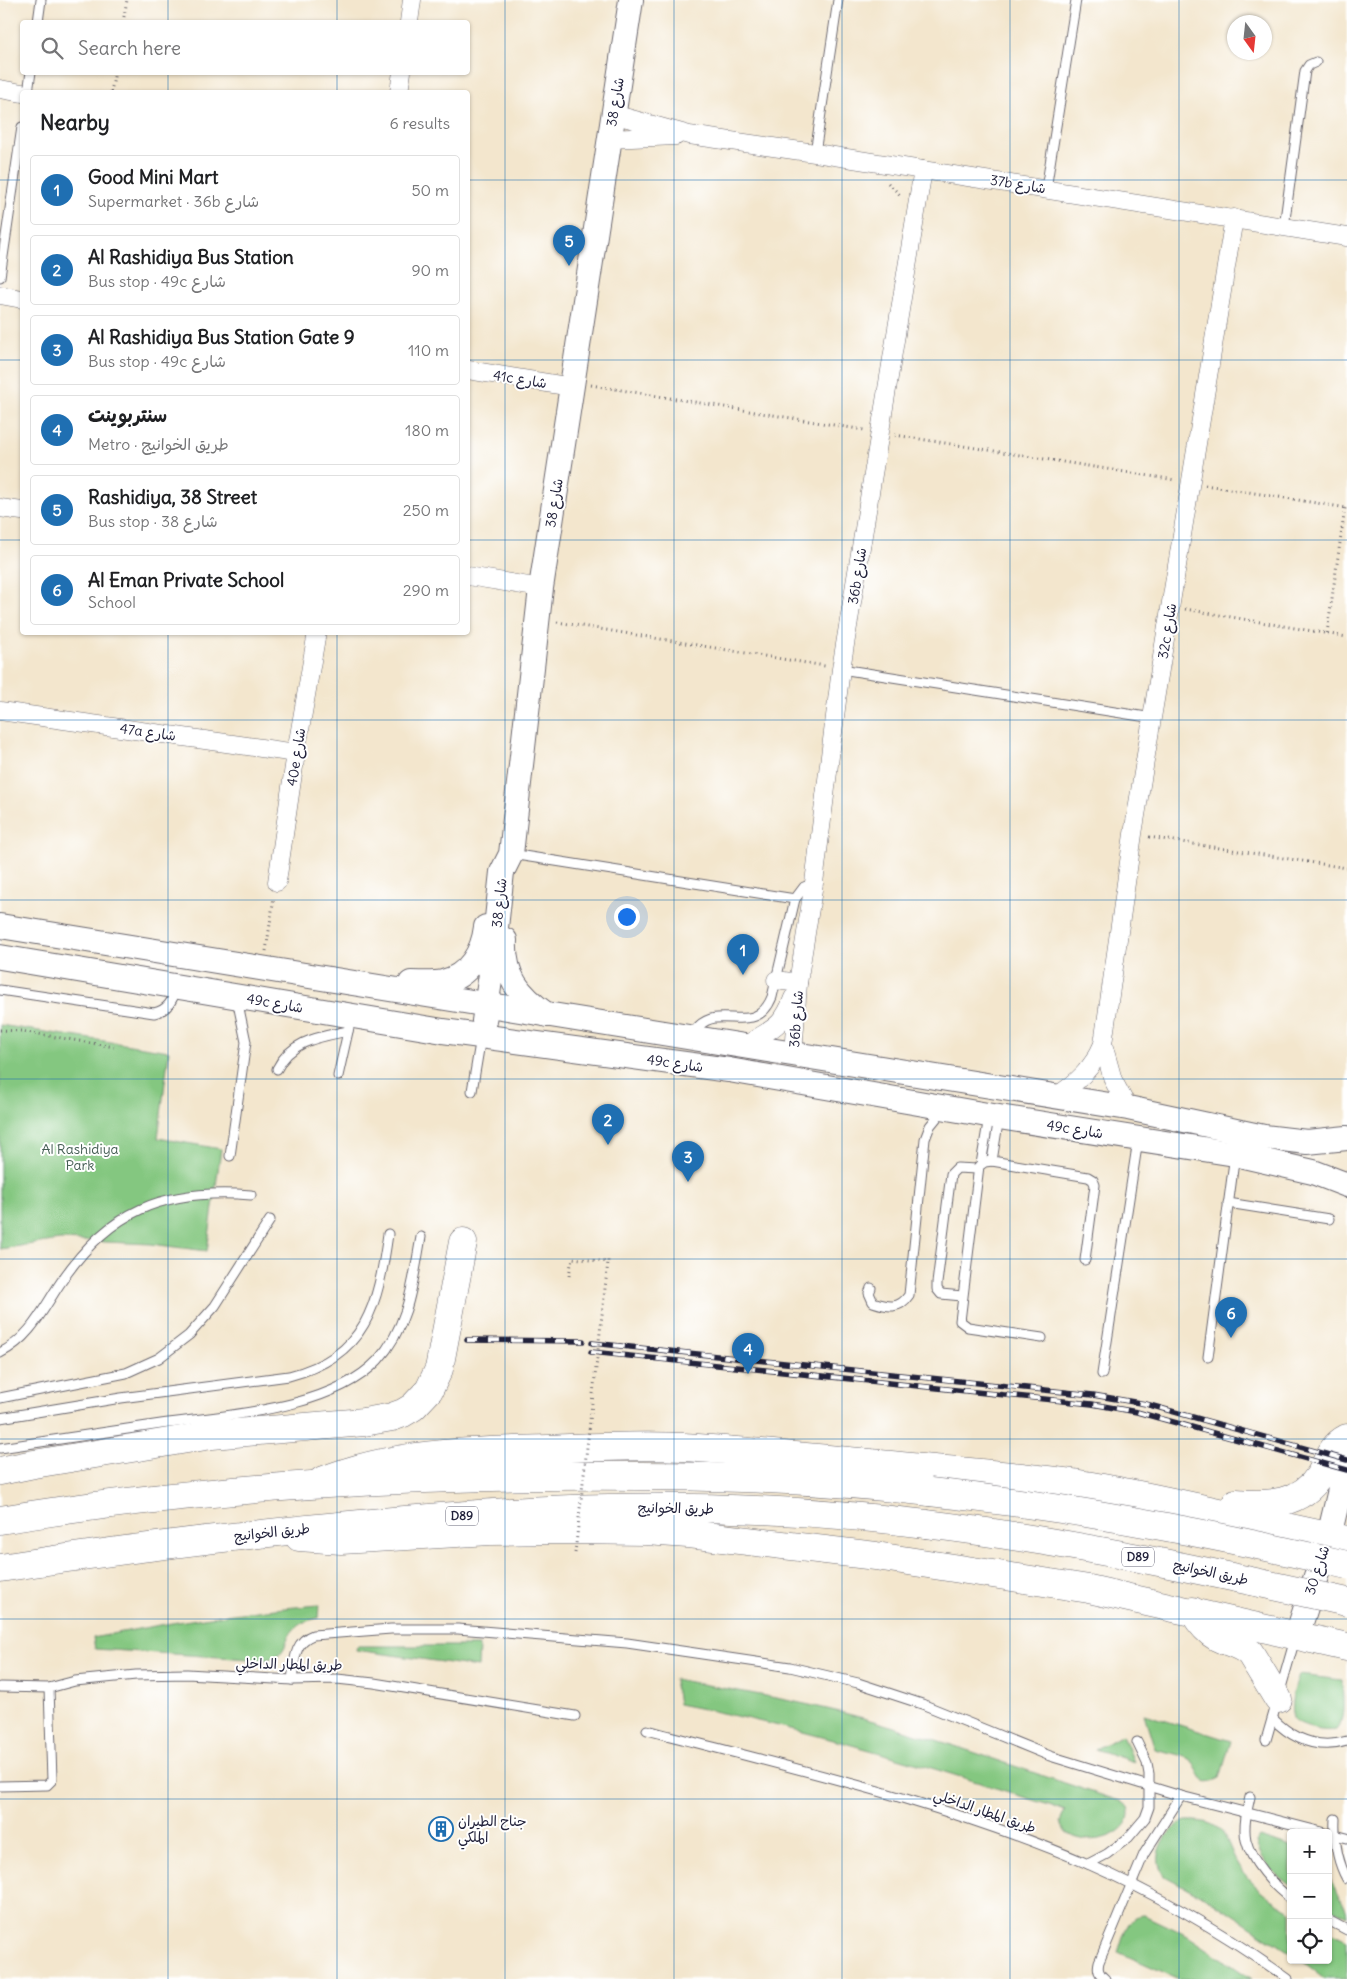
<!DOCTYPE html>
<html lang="en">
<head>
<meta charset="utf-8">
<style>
	body { margin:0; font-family:Delius,"Playpen Sans Arabic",sans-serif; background:#f6f6f6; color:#202124 }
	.controls { position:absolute; right:15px; bottom:15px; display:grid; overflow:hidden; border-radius:5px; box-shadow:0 1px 4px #0004 }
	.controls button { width:45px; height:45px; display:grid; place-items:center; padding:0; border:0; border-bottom:1px solid #e0e0e0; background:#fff; color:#202124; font:25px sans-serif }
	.compass { position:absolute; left:1227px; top:15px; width:45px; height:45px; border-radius:50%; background:#fff; box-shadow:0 1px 4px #0004; rotate:165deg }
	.you { position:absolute; left:626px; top:916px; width:18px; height:18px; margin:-12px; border:4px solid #fff; border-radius:50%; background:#1a73e8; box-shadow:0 0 0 8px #1a73e833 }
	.badge { display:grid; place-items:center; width:32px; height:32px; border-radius:50%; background:#1f6fb2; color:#fff; font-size:16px; font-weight:700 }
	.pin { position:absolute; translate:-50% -41px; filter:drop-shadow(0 1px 2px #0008) }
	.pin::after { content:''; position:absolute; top:26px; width:18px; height:15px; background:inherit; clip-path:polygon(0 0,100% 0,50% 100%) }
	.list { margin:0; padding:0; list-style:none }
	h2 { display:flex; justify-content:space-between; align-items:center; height:65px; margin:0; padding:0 20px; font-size:21px }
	h2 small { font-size:16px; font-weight:400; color:#757577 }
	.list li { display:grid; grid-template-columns:32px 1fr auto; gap:15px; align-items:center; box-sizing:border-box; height:70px; margin:0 10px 10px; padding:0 10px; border:1px solid #e0e0e0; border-radius:5px }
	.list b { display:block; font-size:19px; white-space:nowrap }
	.list p { margin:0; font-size:16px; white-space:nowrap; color:#757577 }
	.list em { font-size:16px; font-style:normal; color:#757577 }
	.icon { flex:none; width:28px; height:28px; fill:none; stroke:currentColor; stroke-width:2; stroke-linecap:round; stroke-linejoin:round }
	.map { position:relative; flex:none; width:1347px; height:1979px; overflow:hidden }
	.search { position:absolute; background:#fff; box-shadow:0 1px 4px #0004; left:20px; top:20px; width:450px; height:55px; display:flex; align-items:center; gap:12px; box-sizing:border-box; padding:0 18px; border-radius:5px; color:#757577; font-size:19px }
	.panel { position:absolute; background:#fff; box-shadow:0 1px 4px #0004; left:20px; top:90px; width:450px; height:545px; border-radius:5px }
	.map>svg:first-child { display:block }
	.green { fill:#84c780; stroke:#53745e }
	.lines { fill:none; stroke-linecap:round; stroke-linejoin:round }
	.lane-casing { stroke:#6b676e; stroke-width:11 }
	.street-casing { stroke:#6b676e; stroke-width:19 }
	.secondary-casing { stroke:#6b676e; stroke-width:26 }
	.primary-casing { stroke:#6b676e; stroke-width:29 }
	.highway-casing { stroke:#6b676e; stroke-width:29 }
	.path { stroke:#6b676e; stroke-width:3; stroke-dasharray:1 4; stroke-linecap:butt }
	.lane { stroke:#fff; stroke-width:9 }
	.street { stroke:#fff; stroke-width:18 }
	.secondary { stroke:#fff; stroke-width:24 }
	.primary { stroke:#fff; stroke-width:28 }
	.highway { stroke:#fff; stroke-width:28 }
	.rail-casing { stroke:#22223b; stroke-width:5.5 }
	.rail { stroke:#fff; stroke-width:4; stroke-dasharray:11; stroke-linecap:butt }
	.highway-bridge-casing { stroke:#6b676e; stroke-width:29; stroke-linecap:butt }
	.path-bridge { stroke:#6b676e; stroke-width:3; stroke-dasharray:1 4; stroke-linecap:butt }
	.highway-bridge { stroke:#fff; stroke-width:28 }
	.grid { fill:none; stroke:#1f6fb2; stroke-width:1; stroke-opacity:0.55 }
	.labels { text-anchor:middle; stroke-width:4; stroke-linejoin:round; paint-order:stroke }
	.shield { fill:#fff; stroke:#646476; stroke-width:1 }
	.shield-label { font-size:12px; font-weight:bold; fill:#22223b }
	.street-label { font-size:14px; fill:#22223b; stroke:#fff }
	.park-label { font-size:14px; fill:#445c53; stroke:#fff }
	.poi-label { font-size:14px; fill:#22223b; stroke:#fff; text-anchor:start }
</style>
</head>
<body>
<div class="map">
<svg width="1347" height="1979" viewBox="0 0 1347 1979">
	<rect width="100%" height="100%" fill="#fff"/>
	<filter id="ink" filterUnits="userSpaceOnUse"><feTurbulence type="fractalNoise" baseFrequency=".02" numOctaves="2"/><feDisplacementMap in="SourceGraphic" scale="10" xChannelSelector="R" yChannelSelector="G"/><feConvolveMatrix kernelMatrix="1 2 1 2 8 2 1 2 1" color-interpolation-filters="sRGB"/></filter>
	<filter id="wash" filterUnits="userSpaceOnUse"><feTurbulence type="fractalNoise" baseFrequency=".0096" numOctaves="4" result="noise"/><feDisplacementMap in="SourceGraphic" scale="20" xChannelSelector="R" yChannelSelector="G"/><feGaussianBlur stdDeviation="1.12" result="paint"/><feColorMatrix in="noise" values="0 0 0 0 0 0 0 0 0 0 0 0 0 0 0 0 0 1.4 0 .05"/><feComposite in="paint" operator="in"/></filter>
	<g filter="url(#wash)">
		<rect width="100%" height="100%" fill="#f3e6cd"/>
		<g class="green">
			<path d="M0,1025L169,1051L158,1138L221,1149L207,1251L151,1244L60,1240L0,1249Z"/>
			<path d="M319,1605L318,1618C311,1620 304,1621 299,1625C280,1638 293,1654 265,1660L95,1649L93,1638C168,1622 242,1611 319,1605Z"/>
			<path d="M357,1646H479L478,1667L356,1650Z"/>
			<path d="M1299,1675L1342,1680C1342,1696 1347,1717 1336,1730C1322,1732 1306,1728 1294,1721C1288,1705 1294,1691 1299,1675Z"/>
			<path d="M674,1679C737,1691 801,1701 863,1718C950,1742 1034,1774 1120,1801L1128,1807C1138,1839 1070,1854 1060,1822L1065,1811L1055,1807C929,1766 808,1729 678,1704Z"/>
			<path d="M1144,1714L1231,1741L1220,1778C1194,1791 1203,1767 1189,1759C1180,1754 1165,1752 1155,1749Z"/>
			<path d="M1123,1735L1134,1762L1095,1749Z"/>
			<path d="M1186,1821C1232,1819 1223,1845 1243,1872C1256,1889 1273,1901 1291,1911V1953L1220,1906L1165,1876C1149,1859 1166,1827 1186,1821Z"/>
			<path d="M1259,1837L1291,1847V1886C1277,1876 1260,1860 1256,1842Z"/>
			<path d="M1328,1874C1333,1890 1347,1901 1347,1917L1328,1907Z"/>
			<path d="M1144,1915L1188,1936L1252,1979H1179L1118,1952C1123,1939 1126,1915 1144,1915Z"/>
			<path d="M1328,1931L1347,1940V1979H1325L1301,1960H1328Z"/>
		</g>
	</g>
	<g filter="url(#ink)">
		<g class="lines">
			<defs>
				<g id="lane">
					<path d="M38,22L41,0"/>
					<path d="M28,92L31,72"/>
					<path d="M815,153L838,0"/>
					<path d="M1046,189L1076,0"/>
					<path d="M1284,227L1305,71L1309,65L1316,62"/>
					<path d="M0,277L22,127"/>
					<path d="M841,669L1153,718"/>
					<path d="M511,854L795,899"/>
					<path d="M0,990L154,1013C168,1010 172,1001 177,988"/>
					<path d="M692,1036C694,1033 696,1028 699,1026C721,1004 756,1037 772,997L795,899L804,887L814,883"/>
					<path d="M277,1069C291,1040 320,1037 348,1031"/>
					<path d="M338,1076L349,1027"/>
					<path d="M472,1091L481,1037"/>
					<path d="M230,1156L246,1042L237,999"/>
					<path d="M992,1161L999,1117"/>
					<path d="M981,1164L989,1117"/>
					<path d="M1228,1203L1329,1219"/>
					<path d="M871,1288L869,1293L873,1302C888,1307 899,1310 909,1295L925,1139L930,1126L943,1110"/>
					<path d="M962,1296L941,1294L937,1289V1283L951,1174L957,1168L977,1169"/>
					<path d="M1042,1338L968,1327L960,1321L979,1166L985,1162L992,1161L1088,1177L1093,1180L1095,1185L1085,1260"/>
					<path d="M0,1353C30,1338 42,1311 59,1285C108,1210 164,1188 251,1195"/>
					<path d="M1208,1357L1235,1154"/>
					<path d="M1102,1374L1138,1140"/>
					<path d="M0,1398L126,1373L159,1358L189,1335L215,1306L270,1220"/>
					<path d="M0,1418L121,1398L289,1376C367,1356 378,1305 388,1234"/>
					<path d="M0,1448C53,1440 107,1432 161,1424C226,1415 331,1410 378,1360C409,1326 413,1281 421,1237"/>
					<path d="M292,1680C295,1662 293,1642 313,1635L391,1629H458L627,1643L790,1667L858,1683L922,1704L1050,1756L1181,1796L1326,1833"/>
					<path d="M0,1687L49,1688L75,1681L136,1675L187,1674L292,1680L337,1679L374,1683L575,1716"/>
					<path d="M1273,1719C1294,1740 1318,1750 1347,1741"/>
					<path d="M647,1730C796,1769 947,1803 1088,1864C1159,1895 1226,1934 1288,1979"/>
					<path d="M1266,1740L1295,1639"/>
					<path d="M0,1786L47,1785L52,1780L49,1688"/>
					<path d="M1250,1797C1247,1810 1243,1827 1246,1840C1251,1861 1273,1886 1291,1899"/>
					<path d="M1335,1819C1334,1840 1337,1861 1347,1879"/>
					<path d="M1331,1834L1347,1838"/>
					<path d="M1088,1864L1107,1854L1128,1838L1145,1818L1149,1807V1774L1147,1763L1137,1742"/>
					<path d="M1328,1920L1347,1930"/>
					<path d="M1105,1979C1099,1974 1097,1970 1099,1962L1144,1854L1181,1796"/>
				</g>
				<g id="street">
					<path d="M409,22L412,0"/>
					<path d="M0,89L22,93"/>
					<path d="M399,92L402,72"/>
					<path d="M613,114L689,135L815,153L1347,237"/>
					<path d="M609,139L676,136"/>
					<path d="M0,295L22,299"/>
					<path d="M468,370L572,387"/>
					<path d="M0,508L22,511"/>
					<path d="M468,576L541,588"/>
					<path d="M0,711L296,753"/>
					<path d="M277,882L296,753L317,632"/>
					<path d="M776,980L798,983"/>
					<path d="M1103,1044L1113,1080L1128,1108"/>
					<path d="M744,1047C769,1028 781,1031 793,998"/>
					<path d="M793,1055L798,983L814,883L841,669L923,170"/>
					<path d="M1055,1097C1077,1083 1093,1068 1103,1044L1133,834L1234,218"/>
				</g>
				<g id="secondary">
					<path d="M0,926L1128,1108L1264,1137L1307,1142L1347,1138"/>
					<path d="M505,940C503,976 519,995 547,1015"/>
					<path d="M0,957L443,1031L729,1070L999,1117L1235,1154L1313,1172L1347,1185"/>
					<path d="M411,983C422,983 433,984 443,982C469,976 483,952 486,927"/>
					<path d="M484,1021L491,974L502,872L511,854L541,588L631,0"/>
					<path d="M1297,1635L1329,1536L1339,1494L1347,1446"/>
				</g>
				<g id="primary">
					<path d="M322,1481C392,1452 473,1451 548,1449C593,1447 638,1445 683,1447C745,1451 808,1457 870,1463C944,1471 1019,1474 1092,1486C1178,1501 1262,1523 1347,1540"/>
					<path d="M1236,1503C1267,1506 1301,1505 1320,1475C1328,1461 1331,1446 1347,1438"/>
					<path d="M299,1537L341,1540L490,1531L568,1530L646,1531L688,1534L876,1556L1089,1589L1347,1647"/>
					<path d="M1193,1611C1199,1621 1206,1631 1217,1637C1229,1643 1240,1644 1250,1653L1278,1699"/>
				</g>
				<g id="highway">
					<path d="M0,1471L34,1464L212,1435L364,1422L392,1417L403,1413L413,1407L429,1390L439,1369L463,1242"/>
					<path d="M0,1520C182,1490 366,1478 551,1476C678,1475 804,1477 930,1492"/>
					<path d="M0,1568C123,1549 247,1534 371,1523C450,1516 530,1509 609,1508C715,1506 821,1511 926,1524"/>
				</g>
			</defs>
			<use href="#lane" class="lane-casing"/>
			<use href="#street" class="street-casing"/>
			<use href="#secondary" class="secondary-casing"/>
			<use href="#primary" class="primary-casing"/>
			<use href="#highway" class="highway-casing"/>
			<g class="path">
				<path d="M123,22L127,0"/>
				<path d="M111,92L115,72"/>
				<path d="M888,183L901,196"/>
				<path d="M591,385L864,430"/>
				<path d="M895,435L1175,480"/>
				<path d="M1205,485L1347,508"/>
				<path d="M1185,609L1347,637"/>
				<path d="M557,622L825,666"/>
				<path d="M1327,633L1345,508"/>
				<path d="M1149,837L1347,868"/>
				<path d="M266,951L274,897"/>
				<path d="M0,1030L21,1031L114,1047"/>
				<path d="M569,1276L572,1258L608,1262V1258"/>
			</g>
			<use href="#lane" class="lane"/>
			<use href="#street" class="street"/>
			<use href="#secondary" class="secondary"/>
			<use href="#primary" class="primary"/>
			<use href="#highway" class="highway"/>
			<defs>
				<g id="rail">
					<path d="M467,1340L583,1341"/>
					<path d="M592,1343L1093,1395L1146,1404L1347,1460"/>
					<path d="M591,1352L1092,1404L1137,1412L1347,1470"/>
				</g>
			</defs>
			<use href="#rail" class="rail-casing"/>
			<use href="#rail" class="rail"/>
			<defs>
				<g id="highway-bridge">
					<path d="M930,1492C1071,1507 1210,1533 1347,1565"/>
					<path d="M926,1524C1068,1541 1207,1571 1347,1602"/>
				</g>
			</defs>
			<use href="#highway-bridge" class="highway-bridge-casing"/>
			<path class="path-bridge" d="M575,1553L608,1262"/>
			<use href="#highway-bridge" class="highway-bridge"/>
		</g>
	</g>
	<path class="grid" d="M168,0V22M337,0V22M505,0V1979M674,0V1979M842,0V1979M1010,0V1979M1179,0V1979M168,72V92M337,72V92M0,180H22M468,180H1347M0,360H22M468,360H1347M0,540H22M468,540H1347M168,632V1979M337,632V1979M0,720H1347M0,900H1347M0,1079H1347M0,1259H1347M0,1439H1347M0,1619H1347M0,1799H1347"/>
	<defs>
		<symbol id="building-ring" viewBox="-11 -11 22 22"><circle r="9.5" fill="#fff" stroke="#1f6fb2" stroke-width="1.5"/><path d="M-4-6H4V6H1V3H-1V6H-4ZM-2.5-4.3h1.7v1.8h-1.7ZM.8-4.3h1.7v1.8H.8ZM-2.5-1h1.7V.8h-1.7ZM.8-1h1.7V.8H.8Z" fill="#1f6fb2"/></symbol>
	</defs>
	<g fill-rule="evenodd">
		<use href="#building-ring" x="427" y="1815" width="28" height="28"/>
	</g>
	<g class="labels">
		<g class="shield">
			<rect x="446" y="1506.5" width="32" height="19" rx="4"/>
			<rect x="1122" y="1547.5" width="32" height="19" rx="4"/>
		</g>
		<g class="shield-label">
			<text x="462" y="1520">D89</text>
			<text x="1138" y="1561">D89</text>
		</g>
		<g class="street-label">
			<text transform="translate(615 102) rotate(-81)" y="5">شارع 38</text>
			<text transform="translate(1018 184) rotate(9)" y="5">37b شارع</text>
			<text transform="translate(520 379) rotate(9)" y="5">41c شارع</text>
			<text transform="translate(554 503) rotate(-81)" y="5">شارع 38</text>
			<text transform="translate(857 576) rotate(-81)" y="5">36b شارع</text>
			<text transform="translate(1167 631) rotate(-81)" y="5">32c شارع</text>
			<text transform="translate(148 732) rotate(8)" y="5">47a شارع</text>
			<text transform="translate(296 757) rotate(-81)" y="5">40e شارع</text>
			<text transform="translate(499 903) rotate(-84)" y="5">شارع 38</text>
			<text transform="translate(275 1003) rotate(10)" y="5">49c شارع</text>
			<text transform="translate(796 1019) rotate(-86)" y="5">36b شارع</text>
			<text transform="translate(675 1063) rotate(8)" y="5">49c شارع</text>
			<text transform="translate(1075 1129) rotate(9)" y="5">49c شارع</text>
			<text transform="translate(676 1508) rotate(1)" y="5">طريق الخوانيج</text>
			<text transform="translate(272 1532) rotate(-6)" y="5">طريق الخوانيج</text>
			<text transform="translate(1317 1570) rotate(-72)" y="5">شارع 30</text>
			<text transform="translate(1211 1572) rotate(12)" y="5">طريق الخوانيج</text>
			<text transform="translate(289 1664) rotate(1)" y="5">طريق المطار الداخلي</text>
			<text transform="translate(985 1811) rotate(19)" y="5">طريق المطار الداخلي</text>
		</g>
		<g class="park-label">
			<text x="80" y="1154">Al Rashidiya<tspan x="80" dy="16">Park</tspan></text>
		</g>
		<g class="poi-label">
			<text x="458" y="1826">جناح الطيران<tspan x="458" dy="16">الملكي</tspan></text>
		</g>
	</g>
</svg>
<div class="controls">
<button>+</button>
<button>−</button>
<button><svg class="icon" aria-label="locate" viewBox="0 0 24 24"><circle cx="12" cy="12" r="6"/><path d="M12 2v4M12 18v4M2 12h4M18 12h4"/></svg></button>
</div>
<svg class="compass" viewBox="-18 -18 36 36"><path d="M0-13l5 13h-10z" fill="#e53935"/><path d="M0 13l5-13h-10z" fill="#757577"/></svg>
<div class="you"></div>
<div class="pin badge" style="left:743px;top:975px">1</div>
<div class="pin badge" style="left:608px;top:1145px">2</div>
<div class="pin badge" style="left:688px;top:1182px">3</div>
<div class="pin badge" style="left:748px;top:1374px">4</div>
<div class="pin badge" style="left:569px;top:266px">5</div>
<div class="pin badge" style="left:1231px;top:1338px">6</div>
<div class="search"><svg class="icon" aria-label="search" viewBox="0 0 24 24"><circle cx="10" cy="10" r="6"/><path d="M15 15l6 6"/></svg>Search here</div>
<section class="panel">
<h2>Nearby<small>6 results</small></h2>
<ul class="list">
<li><span class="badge">1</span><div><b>Good Mini Mart</b><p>Supermarket · 36b شارع</p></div><em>50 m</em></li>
<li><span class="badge">2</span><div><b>Al Rashidiya Bus Station</b><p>Bus stop · 49c شارع</p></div><em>90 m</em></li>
<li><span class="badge">3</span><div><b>Al Rashidiya Bus Station Gate 9</b><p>Bus stop · 49c شارع</p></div><em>110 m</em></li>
<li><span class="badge">4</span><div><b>سنتربوينت</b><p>Metro · طريق الخوانيج</p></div><em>180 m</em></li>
<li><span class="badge">5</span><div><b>Rashidiya, 38 Street</b><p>Bus stop · شارع 38</p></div><em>250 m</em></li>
<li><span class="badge">6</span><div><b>Al Eman Private School</b><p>School</p></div><em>290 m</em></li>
</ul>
</section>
</div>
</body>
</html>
